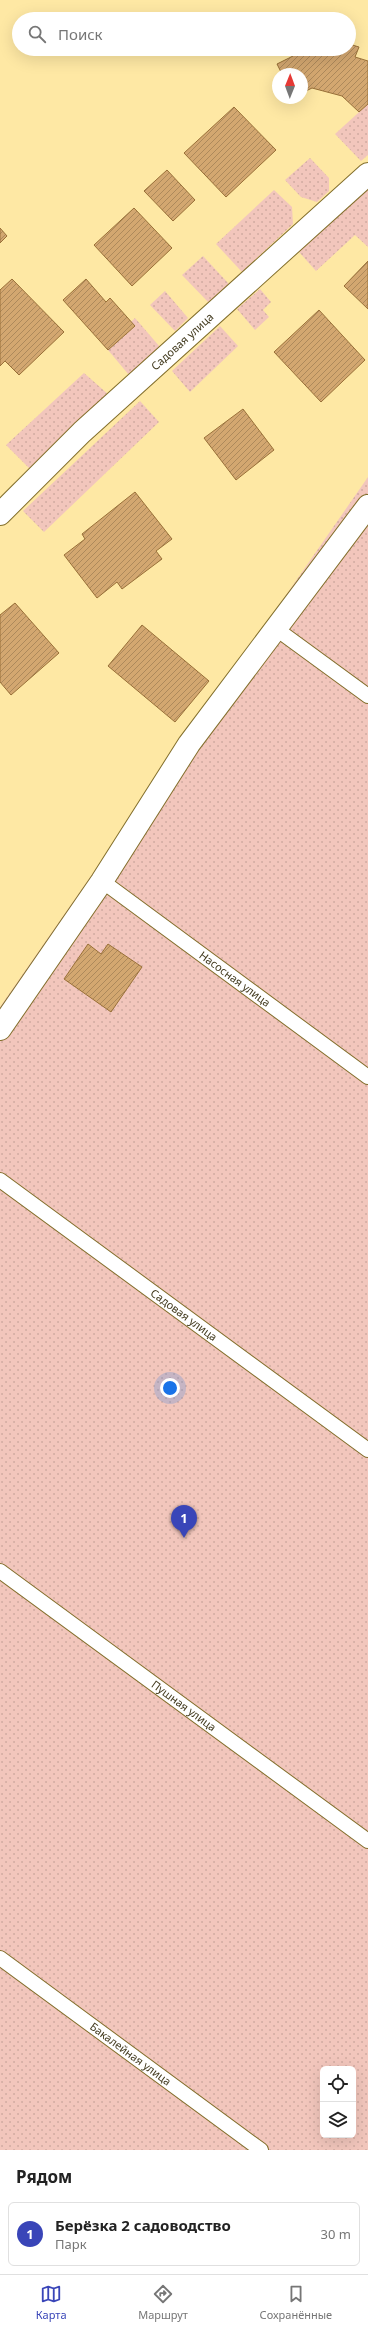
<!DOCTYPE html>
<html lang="ru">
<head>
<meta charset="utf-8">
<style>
	body { margin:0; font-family:"Noto Sans",sans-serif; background:#f2f2f2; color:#222 }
	.controls { position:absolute; right:12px; bottom:12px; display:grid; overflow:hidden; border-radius:6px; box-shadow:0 4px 16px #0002 }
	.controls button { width:36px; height:36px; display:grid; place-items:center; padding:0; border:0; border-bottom:1px solid #e0e0e0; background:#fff; color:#222; font:20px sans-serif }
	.compass { position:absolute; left:272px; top:68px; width:36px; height:36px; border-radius:50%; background:#fff; box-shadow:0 4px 16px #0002; rotate:1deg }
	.you { position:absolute; left:170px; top:1388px; width:14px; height:14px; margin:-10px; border:3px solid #fff; border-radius:50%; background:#1a73e8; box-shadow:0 0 0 6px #1a73e833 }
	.badge { display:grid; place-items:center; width:26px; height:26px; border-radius:50%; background:#3945b8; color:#fff; font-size:13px; font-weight:700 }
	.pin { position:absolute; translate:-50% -33px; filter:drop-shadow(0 1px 2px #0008) }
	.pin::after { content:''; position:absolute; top:21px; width:14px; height:12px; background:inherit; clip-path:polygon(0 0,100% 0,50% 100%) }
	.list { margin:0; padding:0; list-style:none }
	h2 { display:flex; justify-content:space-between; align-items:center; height:52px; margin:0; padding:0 16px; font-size:17px }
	h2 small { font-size:13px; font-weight:400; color:#767676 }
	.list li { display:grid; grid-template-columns:26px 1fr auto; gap:12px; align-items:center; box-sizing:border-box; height:64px; margin:0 8px 8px; padding:0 8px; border:1px solid #e0e0e0; border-radius:6px }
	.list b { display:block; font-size:15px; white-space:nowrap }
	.list p { margin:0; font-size:13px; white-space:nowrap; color:#767676 }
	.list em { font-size:13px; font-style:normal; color:#767676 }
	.icon { flex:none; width:22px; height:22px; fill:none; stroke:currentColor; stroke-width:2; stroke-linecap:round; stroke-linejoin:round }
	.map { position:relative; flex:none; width:368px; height:2150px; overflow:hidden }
	.search { position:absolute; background:#fff; box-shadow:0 4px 16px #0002; left:12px; right:12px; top:12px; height:44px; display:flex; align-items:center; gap:10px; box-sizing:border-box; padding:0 14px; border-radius:22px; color:#767676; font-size:15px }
	.sheet { height:124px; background:#fff }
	nav { display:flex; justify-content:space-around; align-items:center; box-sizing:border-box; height:56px; border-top:1px solid #e0e0e0; background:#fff; font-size:11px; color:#767676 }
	nav a { display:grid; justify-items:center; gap:2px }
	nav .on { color:#3945b8 }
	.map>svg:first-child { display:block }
	.grass { fill:url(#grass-dots); fill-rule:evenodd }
	.building { fill:url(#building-hatch); stroke:#997038 }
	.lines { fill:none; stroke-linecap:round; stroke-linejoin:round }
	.lane-casing { stroke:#836f2c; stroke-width:16 }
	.street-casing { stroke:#836f2c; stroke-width:24 }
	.lane { stroke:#fff; stroke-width:14 }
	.street { stroke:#fff; stroke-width:22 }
	.labels { text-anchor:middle; stroke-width:3; stroke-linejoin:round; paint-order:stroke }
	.street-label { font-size:11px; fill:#423a1e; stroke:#fee8a4 }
</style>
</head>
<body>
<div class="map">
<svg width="368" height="2150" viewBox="0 0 368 2150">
	<defs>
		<pattern id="grass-dots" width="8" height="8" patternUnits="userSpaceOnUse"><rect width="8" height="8" fill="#f2c6bc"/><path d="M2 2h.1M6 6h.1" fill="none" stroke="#d1aba1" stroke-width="1.8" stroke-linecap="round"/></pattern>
		<pattern id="building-hatch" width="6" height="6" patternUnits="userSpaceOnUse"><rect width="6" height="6" fill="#d3a770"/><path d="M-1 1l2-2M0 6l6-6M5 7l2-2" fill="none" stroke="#ad895b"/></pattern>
	</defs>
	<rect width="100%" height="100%" fill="#fee8a4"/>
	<g class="grass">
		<path d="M368,104V155L361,161L335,134Z"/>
		<path d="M310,158L329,178V191L317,202L301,197L285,180Z"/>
		<path d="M368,187V247L355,235L316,271L299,252Z"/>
		<path d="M274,190L292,207L293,224L242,272L216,244Z"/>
		<path d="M203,256L229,284L209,303L182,275Z"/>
		<path d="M260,289L271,302L263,310L269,317L255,330L237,309Z"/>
		<path d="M165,291L188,318L175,331L150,305Z"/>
		<path d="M135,318L160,347L129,375L108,350L135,326L131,322Z"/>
		<path d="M220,326L238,346L190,392L172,371Z"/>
		<path d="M84,373L109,395L30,469L6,445Z"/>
		<path d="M140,401L159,422L44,532L23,511Z"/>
		<path d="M368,477V2150H0V1007ZM323,2069H353V2135H323Z"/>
	</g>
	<g class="building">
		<path d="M349,44L359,47L355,57L368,61V104L359,112L342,96L312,88L302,93V74H282L277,64L293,56L296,49H349Z"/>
		<path d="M234,107L276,150L226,197L184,153Z"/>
		<path d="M167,170L195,200L173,221L144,191Z"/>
		<path d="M134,208L172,248L132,286L94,245Z"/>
		<path d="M0,228L7,236L0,243Z"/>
		<path d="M368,261V309L344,286Z"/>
		<path d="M12,279L64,332L19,375L5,361L0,366V290Z"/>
		<path d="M86,279L106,302L110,298L135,326L108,350L63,300Z"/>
		<path d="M319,310L365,360L321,402L274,352Z"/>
		<path d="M243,409L274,450L236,480L204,438Z"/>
		<path d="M135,492L172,539L156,551L162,559L122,589L117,582L97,598L64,555L85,539L82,534Z"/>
		<path d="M15,603L59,653L11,695L0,682V615Z"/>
		<path d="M142,625L209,681L175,722L108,666Z"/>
		<path d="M88,944L101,954L108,944L142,967L111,1012L64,979Z"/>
	</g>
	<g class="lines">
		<defs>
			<g id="lane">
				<path d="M275,628L368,696"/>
				<path id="s1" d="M102,881L368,1077"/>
				<path id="s2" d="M0,1180L368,1450"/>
				<path id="s3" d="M0,1571L368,1841"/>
				<path id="s4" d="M0,1958L261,2150"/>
			</g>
			<g id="street">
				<path id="s5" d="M0,514L82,432L368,174"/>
				<path d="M0,1029L102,881L189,744L368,506"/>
			</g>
		</defs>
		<use href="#lane" class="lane-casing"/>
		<use href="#street" class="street-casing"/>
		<use href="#lane" class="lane"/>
		<use href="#street" class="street"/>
	</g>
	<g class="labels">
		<g class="street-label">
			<text dy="4" stroke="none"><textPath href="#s5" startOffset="251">Садовая улица</textPath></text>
			<text dy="4" stroke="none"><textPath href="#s1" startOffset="165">Насосная улица</textPath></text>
			<text dy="4" stroke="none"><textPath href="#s2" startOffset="228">Садовая улица</textPath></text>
			<text dy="4" stroke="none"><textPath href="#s3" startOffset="228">Пушная улица</textPath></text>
			<text dy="4" stroke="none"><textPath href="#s4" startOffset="162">Бакалейная улица</textPath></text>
		</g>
	</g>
</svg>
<div class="controls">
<button><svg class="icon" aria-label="locate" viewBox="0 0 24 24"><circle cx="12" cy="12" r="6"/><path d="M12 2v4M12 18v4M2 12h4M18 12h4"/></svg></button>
<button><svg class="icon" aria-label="layers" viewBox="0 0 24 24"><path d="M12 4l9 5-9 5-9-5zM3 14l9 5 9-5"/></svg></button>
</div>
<svg class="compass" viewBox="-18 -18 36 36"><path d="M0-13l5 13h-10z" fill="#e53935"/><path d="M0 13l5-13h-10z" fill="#767676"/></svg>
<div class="you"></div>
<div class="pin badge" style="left:184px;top:1538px">1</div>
<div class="search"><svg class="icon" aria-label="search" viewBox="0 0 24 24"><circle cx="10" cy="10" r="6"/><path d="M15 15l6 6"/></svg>Поиск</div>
</div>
<section class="sheet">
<h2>Рядом<small></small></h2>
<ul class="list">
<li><span class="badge">1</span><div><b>Берёзка 2 садоводство</b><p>Парк</p></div><em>30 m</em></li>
</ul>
</section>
<nav>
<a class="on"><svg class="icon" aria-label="map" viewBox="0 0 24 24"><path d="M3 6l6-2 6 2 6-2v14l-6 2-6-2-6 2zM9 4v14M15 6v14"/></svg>Карта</a>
<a><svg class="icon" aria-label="directions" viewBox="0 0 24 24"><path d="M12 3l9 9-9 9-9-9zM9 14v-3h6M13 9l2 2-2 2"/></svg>Маршрут</a>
<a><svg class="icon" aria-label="saved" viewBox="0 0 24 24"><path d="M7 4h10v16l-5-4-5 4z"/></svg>Сохранённые</a>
</nav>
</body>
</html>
